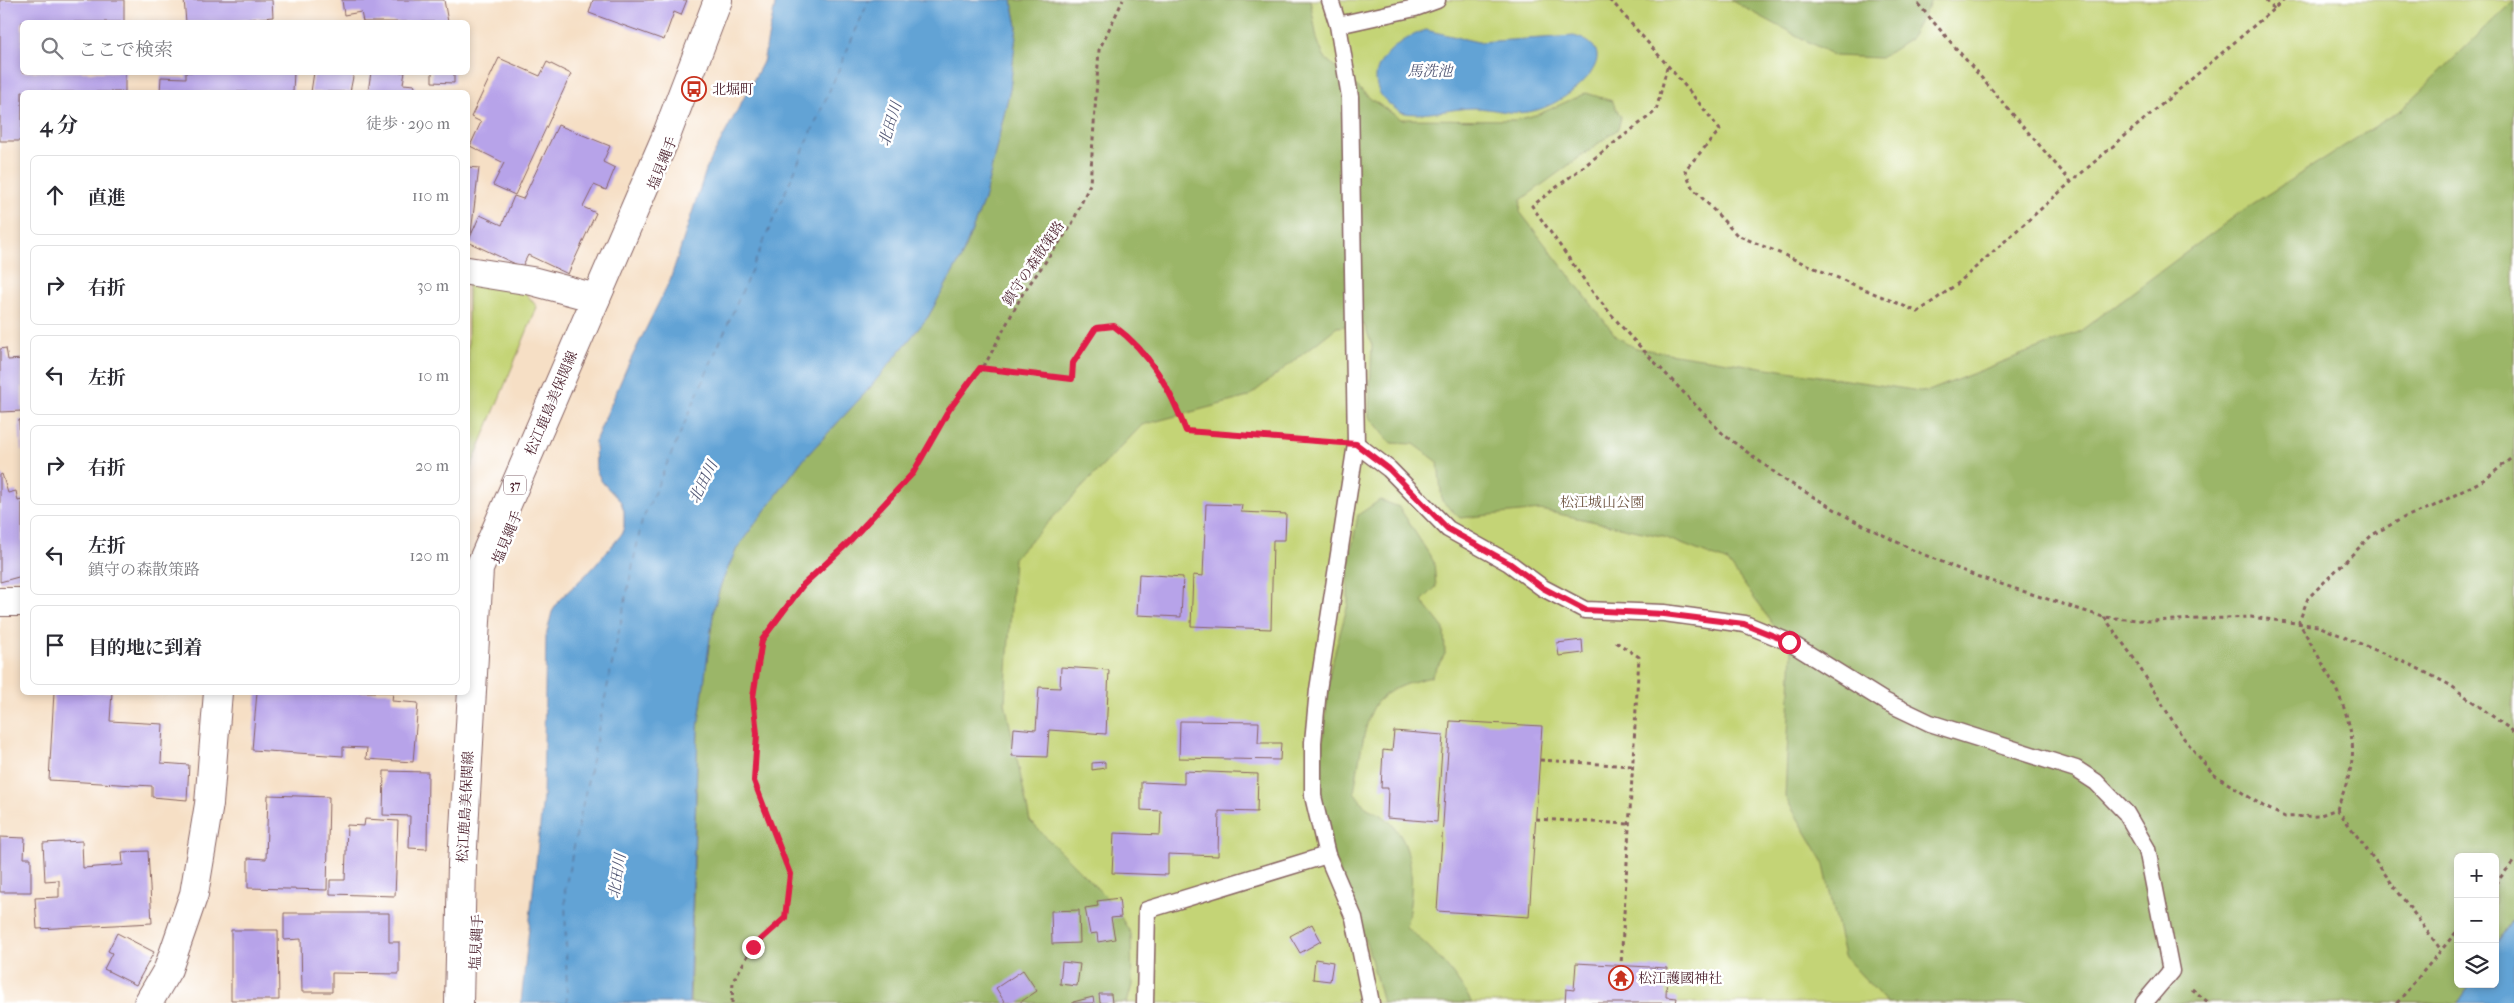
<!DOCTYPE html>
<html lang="ja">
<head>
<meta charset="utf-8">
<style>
	body { margin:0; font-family:"IM FELL French Canon","Noto Serif JP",serif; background:#f7f7f7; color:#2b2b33 }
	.controls { position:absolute; right:15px; bottom:15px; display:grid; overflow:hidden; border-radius:8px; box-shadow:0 2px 8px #0003 }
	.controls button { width:45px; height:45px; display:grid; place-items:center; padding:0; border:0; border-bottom:1px solid #e1e1e2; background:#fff; color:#2b2b33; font:25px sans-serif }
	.stop { position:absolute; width:15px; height:15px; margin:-11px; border:4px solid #e11d48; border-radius:50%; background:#fff }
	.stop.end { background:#e11d48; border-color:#fff; box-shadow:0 1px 5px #0008 }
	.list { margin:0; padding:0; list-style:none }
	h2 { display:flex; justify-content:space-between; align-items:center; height:65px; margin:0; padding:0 20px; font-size:21px }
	h2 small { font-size:16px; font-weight:400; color:#7c7c81 }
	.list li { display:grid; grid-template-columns:32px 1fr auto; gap:15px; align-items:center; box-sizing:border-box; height:80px; margin:0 10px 10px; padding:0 10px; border:1px solid #e1e1e2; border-radius:8px }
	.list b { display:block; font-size:19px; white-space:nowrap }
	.list p { margin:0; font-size:16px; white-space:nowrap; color:#7c7c81 }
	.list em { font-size:16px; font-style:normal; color:#7c7c81 }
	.icon { flex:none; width:28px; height:28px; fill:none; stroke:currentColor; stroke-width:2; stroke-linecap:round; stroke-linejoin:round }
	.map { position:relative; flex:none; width:2514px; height:1003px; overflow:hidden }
	.search { position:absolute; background:#fff; box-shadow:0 2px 8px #0003; left:20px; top:20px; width:450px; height:55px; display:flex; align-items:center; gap:12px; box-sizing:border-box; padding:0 18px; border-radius:8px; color:#7c7c81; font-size:19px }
	.panel { position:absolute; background:#fff; box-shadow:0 2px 8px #0003; left:20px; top:90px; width:450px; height:605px; border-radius:8px }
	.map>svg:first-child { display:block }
	.green { fill:#c4d476; stroke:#877a50 }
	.forest { fill:#9bb667; stroke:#726a49 }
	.water { fill:#62a3d5; stroke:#566180 }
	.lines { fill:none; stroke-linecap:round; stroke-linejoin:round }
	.ferry { stroke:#555a77; stroke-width:1; stroke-dasharray:6 5; stroke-linecap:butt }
	.building { fill:#b7a3e9 }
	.service-casing { stroke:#866261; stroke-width:19 }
	.minor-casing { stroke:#866261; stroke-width:30 }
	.primary-casing { stroke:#866261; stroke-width:30 }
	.path { stroke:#866261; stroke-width:3; stroke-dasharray:4 4; stroke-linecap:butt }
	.service { stroke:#fff; stroke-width:16 }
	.minor { stroke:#fff; stroke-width:28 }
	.primary { stroke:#fff; stroke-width:28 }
	.route { stroke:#e11d48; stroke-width:6 }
	.labels { text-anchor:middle; stroke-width:5; stroke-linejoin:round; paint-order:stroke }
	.shield { fill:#fff; stroke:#80626b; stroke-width:1 }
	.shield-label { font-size:12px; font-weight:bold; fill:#4a1f2b }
	.poi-label { font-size:14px; fill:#4a1f2b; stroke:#fff; text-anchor:start }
	.street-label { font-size:14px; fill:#4a1f2b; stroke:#fff }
	.park-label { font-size:14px; fill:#6f5542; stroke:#fff }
	.water-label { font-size:15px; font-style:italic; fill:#555a77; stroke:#fff }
</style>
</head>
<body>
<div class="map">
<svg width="2514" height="1003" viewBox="0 0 2514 1003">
	<rect width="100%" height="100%" fill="#fff"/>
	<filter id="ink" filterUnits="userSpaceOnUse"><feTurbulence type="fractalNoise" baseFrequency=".02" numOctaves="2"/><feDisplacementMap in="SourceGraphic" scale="10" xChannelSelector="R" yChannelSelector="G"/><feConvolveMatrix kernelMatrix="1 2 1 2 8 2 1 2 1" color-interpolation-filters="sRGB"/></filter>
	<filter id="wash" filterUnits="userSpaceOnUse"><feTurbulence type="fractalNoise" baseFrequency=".0096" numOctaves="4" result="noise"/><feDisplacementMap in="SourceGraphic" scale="20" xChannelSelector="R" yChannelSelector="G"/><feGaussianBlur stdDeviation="1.12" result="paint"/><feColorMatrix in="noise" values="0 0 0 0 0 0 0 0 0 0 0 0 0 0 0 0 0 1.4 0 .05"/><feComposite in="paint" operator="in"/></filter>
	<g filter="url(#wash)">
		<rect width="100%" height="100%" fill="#f6dfc5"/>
		<g class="green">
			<path d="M1012,0H2514V917L2495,946V857H2458V984H2471L2458,1003H690L990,178L1014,72Z"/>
			<path d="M468,281L521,287L537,307L468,474Z"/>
		</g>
		<g class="forest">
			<path d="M1012,0H1310L1317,39L1324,57L1372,100L1401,119L1516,120L1539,114L1586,93L1612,101L1621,117L1618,129L1521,200L1520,212L1616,336L1635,348L1926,392L2079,332L2246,208L2401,110L2514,0V917L2495,946V857H2458V984H2471L2458,1003H1887L1844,956L1823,861L1785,797L1792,651L1728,562L1661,536L1540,510L1460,518L1442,501L1438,462L1414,444L1391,443L1369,416L1372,345L1364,324L1337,327L1248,397L1142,425L1014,558L1005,702L1030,821L1113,904L1131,934L1132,985L1127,1003H690L698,729L714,608L721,584L737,548L801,462L867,391L928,317L961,258L984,200L1010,89L1017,26Z"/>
			<path d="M1730,0H1932L1910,39L1881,58L1835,56Z"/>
			<path d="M1380,500L1399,507L1434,562L1436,587L1422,601L1444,629L1445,654L1431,677C1412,682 1394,686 1379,700C1364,713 1358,771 1354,792C1358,796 1362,804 1366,807C1371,811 1378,812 1383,816C1418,843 1414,889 1406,927C1434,950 1454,972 1472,1003H1383L1368,948L1330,846L1328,823L1318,793L1330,670L1348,604V568L1358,515Z"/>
		</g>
		<g class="water">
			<path d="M776,0H1012L1017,26L1010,89L984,200L961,258L928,317L867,391L801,462L737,548L721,584L714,608L698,729L689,1003H521L543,797L546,636L552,612L559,600L593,568L621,535L624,527V511L621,502L602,482L596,470L595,441L627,367L670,280L707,167L763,62Z"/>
			<path d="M1426,30L1478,42L1574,36C1632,52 1566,103 1537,110C1514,117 1496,108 1473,108C1453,108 1420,118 1401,112C1394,109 1385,101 1381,95C1362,65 1401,38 1426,30Z"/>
			<path d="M2514,917V1003H2458L2471,984H2495V946Z"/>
		</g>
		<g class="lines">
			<path class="ferry" d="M567,1003L565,889L642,521L869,0"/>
		</g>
		<g id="blocks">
			<g class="building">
				<path d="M0,0H124V22H22V72H125V92H22V141H0Z"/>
				<path d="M184,0H272L273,17L220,22H186Z"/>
				<path d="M342,0H444L448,22H363L361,12L344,15Z"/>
				<path d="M593,0H687L681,15L674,12L664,40L589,13Z"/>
				<path d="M499,58L540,76L547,62L571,74L515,195L493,185L504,163L470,146L481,122L471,117Z"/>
				<path d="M186,72H294L293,92H160L161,77L186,78Z"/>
				<path d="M314,72H354L350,92H311Z"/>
				<path d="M371,72H405L403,84L415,85L414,92H368Z"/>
				<path d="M432,72H454V83L432,82Z"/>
				<path d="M558,125L610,146L603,162L615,168L606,190L594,185L583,207L596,213L568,274L528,255L522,267L468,242L480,215L502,225L514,196L523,199Z"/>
				<path d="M468,167L479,168L471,233L468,232Z"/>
				<path d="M6,348L8,360L22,359V411L0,412V349Z"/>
				<path d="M19,420H22V450H21Z"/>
				<path d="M2,474L8,493L16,491L18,501L22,500V576L0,582V475Z"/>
				<path d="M1206,504L1242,505L1241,512L1286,514L1285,540H1273L1271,629L1191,626L1193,575L1203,576Z"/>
				<path d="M1139,574L1183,577L1181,617L1137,615Z"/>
				<path d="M1582,640L1583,653L1559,656L1557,643Z"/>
				<path d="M1061,667L1109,670L1106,734L1049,730L1047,757L1012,756L1014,728L1036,730L1039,687L1060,688Z"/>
				<path d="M54,692H112L110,721L163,724L161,763L189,765L187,800L152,797V786L49,780Z"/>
				<path d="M257,692H393L392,701L418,703L413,762L366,759L367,748L343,747V756L252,750Z"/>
				<path d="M1180,721L1259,722L1258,743H1281L1280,760L1179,758Z"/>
				<path d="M1450,721L1542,726L1529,917L1437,911Z"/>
				<path d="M1394,731L1443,735L1437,822L1387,818L1388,788H1381L1383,750L1392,751Z"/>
				<path d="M1105,762V768L1092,770V763Z"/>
				<path d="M384,771L428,772L427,849L409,848L410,816L383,815Z"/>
				<path d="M1184,771L1258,774L1257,812L1219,811L1218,856L1168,854V875L1112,873L1114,833L1160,835L1161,811L1141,810V782L1184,784Z"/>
				<path d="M268,795L329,797L327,890L248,888V858L266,859Z"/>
				<path d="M365,819L398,821L395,896L330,894V880H345L347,825L364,826Z"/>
				<path d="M0,837L25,838L24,858H31V892H0Z"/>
				<path d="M82,841L83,868L123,865L122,852L148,851L152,923L37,929L35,898L59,897V880L45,881L43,843Z"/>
				<path d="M1119,898L1121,917L1111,918L1115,939L1098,942L1097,933L1090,934L1085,908L1098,906L1097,901Z"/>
				<path d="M1079,910L1080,943L1052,944L1051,911Z"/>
				<path d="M284,913H389V942H399V974L332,973V992H302L301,939L284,940Z"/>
				<path d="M1312,924L1321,941L1300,953L1290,936Z"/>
				<path d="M231,930H278L279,1000H231Z"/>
				<path d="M117,933L154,952L136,985L104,969L112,953L108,951Z"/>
				<path d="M1315,959L1333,962L1330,981L1313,979Z"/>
				<path d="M1062,962L1080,964L1077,986L1060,984Z"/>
				<path d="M1576,963L1667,968L1666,997L1677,998L1676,1003H1565L1566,989L1574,990Z"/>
				<path d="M1023,970L1037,991L1019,1003H1005L996,988Z"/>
				<path d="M1099,994H1111L1112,1003H1100Z"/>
				<path d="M1093,997L1094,1003H1073V1002Z"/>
			</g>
		</g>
	</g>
	<g filter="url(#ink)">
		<use href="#blocks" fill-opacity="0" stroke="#866261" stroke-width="1"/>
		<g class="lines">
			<defs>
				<g id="service">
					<path d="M1330,0L1338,25L1350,97L1356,444L1318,690L1313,742V796L1327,855L1354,918L1371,1003"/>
					<path d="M1338,25L1415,8L1437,0"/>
					<path d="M1356,444L1389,469L1448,529L1509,563L1543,588L1585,610L1664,613L1745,624L1789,642L1884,701L1930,723L2076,769L2096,782L2126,813L2147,849L2171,971L2144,1003"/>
					<path d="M1145,1003L1147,910L1327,855"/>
				</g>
				<g id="minor">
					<path d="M468,271L532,281L596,298"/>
					<path d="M0,602H22"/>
					<path d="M148,1003L168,969L194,894L209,804L218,692"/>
				</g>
				<path id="primary" d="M459,1003L462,864L479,569L665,139L718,0"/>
			</defs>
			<use href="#service" class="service-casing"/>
			<use href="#minor" class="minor-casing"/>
			<use href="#primary" class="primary-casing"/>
			<g class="path">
				<path d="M1609,0L1616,6C1651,47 1688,87 1720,130L1685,170L1692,187L1737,235L1918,312L1957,284L2071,182"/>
				<path d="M2266,0L2274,9"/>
				<path d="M1918,4L2071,182L2284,0"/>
				<path d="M1667,67L1656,111L1532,206L1594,294L1628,334L1724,435L1785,480L1851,519L1915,551L1976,576L2103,617L2150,621L2251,617L2318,626L2411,665L2450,685L2514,732"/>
				<path d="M980,369L1072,379L1073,363L1096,327L1114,326C1152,353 1170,389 1186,431L1326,442"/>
				<path d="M2104,617L2135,660L2182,736L2213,774L2263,806L2285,817L2318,816L2337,809C2345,788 2355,765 2352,742C2348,699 2319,660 2299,622L2308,598L2372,535L2405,517L2432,507L2487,478L2514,456"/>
				<path d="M1616,642L1639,657L1621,965"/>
				<path d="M1540,760L1632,766"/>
				<path d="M2337,809L2441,950"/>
				<path d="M1536,819L1629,824"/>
				<path d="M2495,884L2514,861"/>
				<path d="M2192,989L2209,1003"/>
				<path d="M732,1003L733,981L753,947L785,918L790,874L754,781L757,734L753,697L762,640L803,585L848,543L913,473L949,410L988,359L1023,293L1071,226L1090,184L1099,50L1123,0"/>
				<path d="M2397,1003L2458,930"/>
			</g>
			<use href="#service" class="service"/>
			<use href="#minor" class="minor"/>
			<use href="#primary" class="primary"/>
		</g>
	</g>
	<g class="lines" filter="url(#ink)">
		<path class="route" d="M753,947L785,918L790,874L754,781L757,734L753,697L762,640L803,585L848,543L913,473L949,410L980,368L1072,379L1073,363L1096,328L1114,326C1151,353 1170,389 1186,431L1356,444L1389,469L1448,529L1509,563L1543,588L1585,610L1664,614L1744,624L1789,642"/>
	</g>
	<defs>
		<symbol id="bus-ring" viewBox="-11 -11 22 22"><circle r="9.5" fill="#fff" stroke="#c8321e" stroke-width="1.5"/><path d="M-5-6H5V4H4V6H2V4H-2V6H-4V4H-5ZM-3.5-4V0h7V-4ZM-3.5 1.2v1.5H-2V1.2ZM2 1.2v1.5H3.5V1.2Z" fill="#c8321e"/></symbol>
		<symbol id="temple-ring" viewBox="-11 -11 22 22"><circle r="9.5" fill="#fff" stroke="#c8321e" stroke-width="1.5"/><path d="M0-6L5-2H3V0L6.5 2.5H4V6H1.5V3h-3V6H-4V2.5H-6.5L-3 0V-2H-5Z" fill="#c8321e"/></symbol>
	</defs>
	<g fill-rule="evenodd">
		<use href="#bus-ring" x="680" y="75" width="28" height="28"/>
		<use href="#temple-ring" x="1607" y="964" width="28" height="28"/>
	</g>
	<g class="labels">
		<rect class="shield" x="504" y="475.5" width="22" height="19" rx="4"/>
		<g class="shield-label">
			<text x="515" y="489">37</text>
		</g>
		<g class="poi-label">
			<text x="712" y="94">北堀町</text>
			<text x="1638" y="983">松江護國神社</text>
		</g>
		<g class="street-label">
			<text transform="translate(662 163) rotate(-68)" y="5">塩見縄手</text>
			<text transform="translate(1033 263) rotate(-56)" y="5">鎮守の森散策路</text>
			<text transform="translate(551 403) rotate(-67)" y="5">松江鹿島美保関線</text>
			<text transform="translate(507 537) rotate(-67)" y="5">塩見縄手</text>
			<text transform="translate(465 807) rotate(-87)" y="5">松江鹿島美保関線</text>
			<text transform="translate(476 942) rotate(-87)" y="5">塩見縄手</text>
		</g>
		<g class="park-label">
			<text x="1602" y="507">松江城山公園</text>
		</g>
		<g class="water-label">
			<text x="1430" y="76">馬洗池</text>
			<text transform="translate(890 124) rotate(-73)" y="5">北田川</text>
			<text transform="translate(703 482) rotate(-63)" y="5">北田川</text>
			<text transform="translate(617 876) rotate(-81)" y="5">北田川</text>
		</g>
	</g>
</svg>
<div class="controls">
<button>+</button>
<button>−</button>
<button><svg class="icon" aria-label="layers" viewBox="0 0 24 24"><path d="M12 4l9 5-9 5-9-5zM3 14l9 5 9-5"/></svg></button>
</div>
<div class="stop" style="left:1789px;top:642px"></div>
<div class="stop end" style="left:753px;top:947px"></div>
<div class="search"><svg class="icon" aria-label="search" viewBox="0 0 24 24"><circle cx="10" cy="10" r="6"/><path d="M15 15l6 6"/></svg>ここで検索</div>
<section class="panel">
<h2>4 分<small>徒歩 · 290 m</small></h2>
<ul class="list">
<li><svg class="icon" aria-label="ahead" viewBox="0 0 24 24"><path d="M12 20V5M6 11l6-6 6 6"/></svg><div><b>直進</b></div><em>110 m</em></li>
<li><svg class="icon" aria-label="right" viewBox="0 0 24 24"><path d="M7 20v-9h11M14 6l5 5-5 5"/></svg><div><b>右折</b></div><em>30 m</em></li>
<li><svg class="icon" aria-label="left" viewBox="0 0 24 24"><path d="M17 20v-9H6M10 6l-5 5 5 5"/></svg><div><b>左折</b></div><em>10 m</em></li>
<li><svg class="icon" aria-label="right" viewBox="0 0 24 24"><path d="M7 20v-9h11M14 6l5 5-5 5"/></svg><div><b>右折</b></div><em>20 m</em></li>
<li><svg class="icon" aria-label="left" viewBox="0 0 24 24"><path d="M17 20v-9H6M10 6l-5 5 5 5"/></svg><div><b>左折</b><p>鎮守の森散策路</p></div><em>120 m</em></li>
<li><svg class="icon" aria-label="arrive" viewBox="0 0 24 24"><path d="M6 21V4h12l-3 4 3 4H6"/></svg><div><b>目的地に到着</b></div></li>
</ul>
</section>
</div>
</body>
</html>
